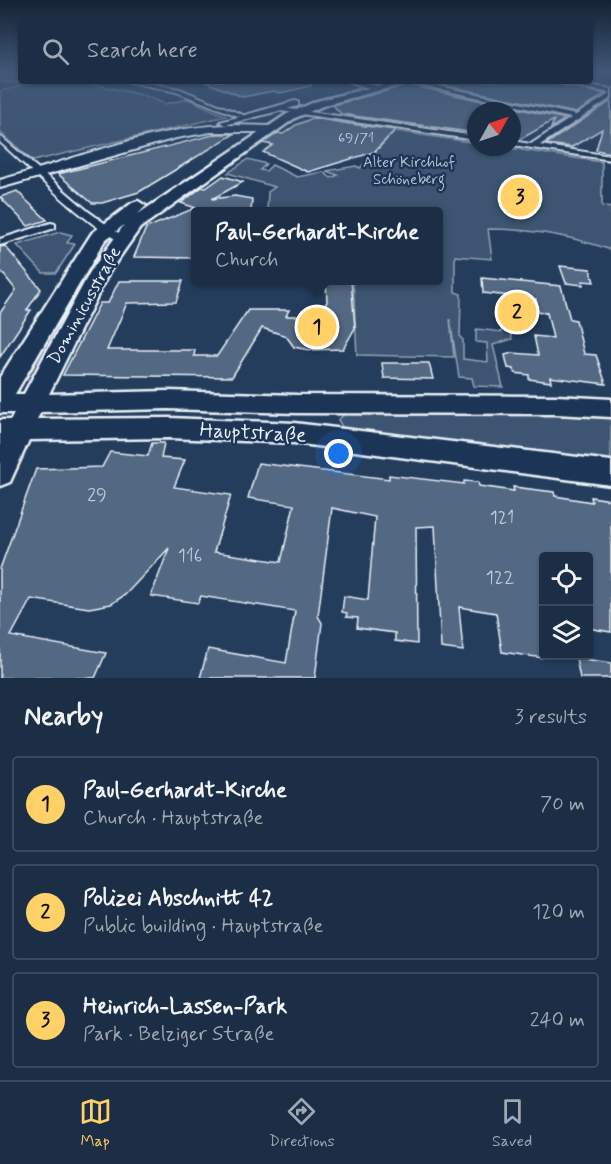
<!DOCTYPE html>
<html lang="en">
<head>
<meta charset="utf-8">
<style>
	body { margin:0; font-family:Mynerve,sans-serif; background:#293a51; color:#f1f3f6 }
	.controls { position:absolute; right:18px; bottom:18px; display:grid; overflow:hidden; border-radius:6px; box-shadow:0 2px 4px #0004 }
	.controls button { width:54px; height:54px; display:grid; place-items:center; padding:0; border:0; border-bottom:2px solid #3a4a5f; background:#1c2e46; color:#f1f3f6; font:30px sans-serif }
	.compass { position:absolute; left:467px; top:102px; width:54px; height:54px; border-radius:50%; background:#1c2e46; box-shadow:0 2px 4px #0004; rotate:50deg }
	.you { position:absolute; left:339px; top:454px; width:21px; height:21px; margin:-15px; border:4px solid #fff; border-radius:50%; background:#1a73e8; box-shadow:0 0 0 9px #1a73e833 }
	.badge { display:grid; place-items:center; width:39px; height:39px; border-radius:50%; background:#ffd166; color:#111; font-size:20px; font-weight:700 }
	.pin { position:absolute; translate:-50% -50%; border:3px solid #fff; box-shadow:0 2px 6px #0006 }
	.popup { position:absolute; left:191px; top:207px; width:252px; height:78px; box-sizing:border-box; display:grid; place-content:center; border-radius:6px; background:#1c2e46; filter:drop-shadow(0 2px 4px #0005); font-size:20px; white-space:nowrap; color:#a0a8b3 }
	.popup b { font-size:22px; color:#f1f3f6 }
	.popup::after { content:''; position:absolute; left:50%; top:100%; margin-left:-12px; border:12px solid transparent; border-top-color:#1c2e46 }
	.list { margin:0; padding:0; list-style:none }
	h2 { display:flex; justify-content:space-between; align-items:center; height:78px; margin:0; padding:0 24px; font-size:26px }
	h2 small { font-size:20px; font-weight:400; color:#a0a8b3 }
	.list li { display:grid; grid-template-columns:39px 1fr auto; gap:18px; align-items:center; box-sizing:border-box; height:96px; margin:0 12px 12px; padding:0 12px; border:2px solid #3a4a5f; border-radius:6px }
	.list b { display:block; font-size:22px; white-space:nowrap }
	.list p { margin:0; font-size:20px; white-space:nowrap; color:#a0a8b3 }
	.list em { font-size:20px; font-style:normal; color:#a0a8b3 }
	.icon { flex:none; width:33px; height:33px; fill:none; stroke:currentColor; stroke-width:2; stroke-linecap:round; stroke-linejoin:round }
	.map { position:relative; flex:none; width:611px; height:678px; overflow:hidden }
	.search { position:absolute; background:#1c2e46; box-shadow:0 2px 4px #0004; left:18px; right:18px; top:18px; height:66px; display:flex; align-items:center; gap:15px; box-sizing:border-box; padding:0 21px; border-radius:6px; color:#a0a8b3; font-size:22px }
	.sheet { height:402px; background:#1c2e46 }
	nav { display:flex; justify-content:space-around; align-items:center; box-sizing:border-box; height:84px; border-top:2px solid #3a4a5f; background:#1c2e46; font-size:16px; color:#a0a8b3 }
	nav a { display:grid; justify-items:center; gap:3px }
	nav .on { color:#ffd166 }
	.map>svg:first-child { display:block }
	.green { fill:#3e5472; stroke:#93a2b5; stroke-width:1.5 }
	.building { fill:#536782; stroke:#e8f1f8; stroke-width:1.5 }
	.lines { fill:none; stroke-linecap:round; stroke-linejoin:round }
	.street-casing { stroke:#e8f1f8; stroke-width:4 }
	.secondary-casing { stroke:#e8f1f8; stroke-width:4 }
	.primary-casing { stroke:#e8f1f8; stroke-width:5 }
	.street { fill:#1d3557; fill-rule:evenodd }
	.secondary { fill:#1d3557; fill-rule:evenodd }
	.primary { fill:#1d3557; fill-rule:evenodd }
	.labels { text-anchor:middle; stroke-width:5; stroke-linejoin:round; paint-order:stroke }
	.far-number-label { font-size:14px; fill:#c3ceda }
	.far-park-label { font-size:15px; fill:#b5c2d0; stroke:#1d3557 }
	.street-label { font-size:18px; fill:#e8f1f8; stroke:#1d3557 }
	.near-number-label { font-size:18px; fill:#c3ceda }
	.near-street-label { font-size:21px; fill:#e8f1f8; stroke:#1d3557 }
</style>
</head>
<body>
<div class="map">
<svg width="611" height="678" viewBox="0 0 611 678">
	<rect width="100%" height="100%" fill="#253d5d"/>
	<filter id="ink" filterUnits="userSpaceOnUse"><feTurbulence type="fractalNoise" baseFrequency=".0167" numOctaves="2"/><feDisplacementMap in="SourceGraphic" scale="12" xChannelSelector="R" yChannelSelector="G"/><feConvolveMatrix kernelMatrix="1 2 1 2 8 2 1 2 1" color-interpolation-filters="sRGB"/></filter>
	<g filter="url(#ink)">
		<g class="green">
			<path d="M0,72L21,74V81H102L93,84L146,96L165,104L188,99L226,116L33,161L0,132V91L33,83L0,82Z"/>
			<path d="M395,131L476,143V147H502L602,162V206L611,208V250C572,236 529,229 488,229L492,259L455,256V292L461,294L460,337L463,340V359L488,362L487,343L476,342V331L477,329L502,332V325L509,326L512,339L493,345L503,387L474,386L472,378L459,377L450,319L454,357L357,355L353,281L439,280V212L267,211L268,192L275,187L228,173L248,159L266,164L260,170L266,171L272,165L297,177L323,172L331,178L338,175L326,171L356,166L360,168Z"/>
			<path d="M60,232L72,235L67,243L75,244L56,273H43L17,245Z"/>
			<path d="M77,288H81L32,380H26L61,322Z"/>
			<path d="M346,413L611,416V462L344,430L338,420Z"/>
		</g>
		<g class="building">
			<path d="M203,81H310L311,86L280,93L273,91L243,97Z"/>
			<path d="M425,81H541L605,94L576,113Z"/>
			<path d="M409,85L565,119L551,128L554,120L519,140L512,138V130L515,123L512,122V111H476V133L341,114L333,105Z"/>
			<path d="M611,101V153L596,150L602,129L572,147L546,144Z"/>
			<path d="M313,118L350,124L395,130L374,152L308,172L263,152L273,145L263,143L278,133L283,134L296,125Z"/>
			<path d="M217,134H234L139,192L102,203H92L58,174Z"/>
			<path d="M223,176L243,182L212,199L235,196L252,199L251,212H208L181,203L202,187L206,188Z"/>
			<path d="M17,191L26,200L47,220L28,226L0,197Z"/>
			<path d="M195,208V258L134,257L146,228Z"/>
			<path d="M5,246L41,289L27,310H31L0,357V313L16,290L0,270V247Z"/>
			<path d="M560,266L590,269L594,282L582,281L583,285L566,283Z"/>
			<path d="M482,278L561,286L570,319L576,320L584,354L596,355L606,384L550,377L551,382L529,379V375L515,373L514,369L508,368L505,355L512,353L538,355L534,336L553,338L547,313L538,312L536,299L483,293Z"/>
			<path d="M326,280H351L355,328L343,349L309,350L294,347L286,336L262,328L232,377L63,375L100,303H108L119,281H183L176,302L127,303L107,350H195L194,356H217L248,310H289L286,316H317L327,302Z"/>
			<path d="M382,363H429L433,379L384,378Z"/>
			<path d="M152,443H164L161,458L185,460L174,487L231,495L214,552L281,562L294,505L248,498L258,463L389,479V475L464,484V481L478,482L479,486L514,491L513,487L554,492L555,496L592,502L591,497L611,500V632L588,628V556H543V658L502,652L496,613L459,607L463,651L441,648L435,526L416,527L417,644L395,641V633L357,628L358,618L346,617L347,613L342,612L344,596L368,600L375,517L332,508L318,616L322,623L315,678H200L208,649L286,663L295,611L201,596L198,603L151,596L169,548L125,595L111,604L89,608L31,599L11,636L106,653L95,678H0V569L36,469L102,467L110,452L148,456Z"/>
			<path d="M576,658L611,663V678H580Z"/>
		</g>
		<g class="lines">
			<defs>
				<g id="street">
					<path d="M126,81H138L180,89L248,117L243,118L176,92Z"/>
					<path d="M403,81H414L576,115L611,93V98L540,145L611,156V160L512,145V141L531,144L571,118Z"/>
					<path d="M554,81H566L611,89V93Z"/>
					<path d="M276,107L476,136V140L274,110Z"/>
					<path d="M0,136L89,212L124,237V241C107,244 18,158 0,142Z"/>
					<path d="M51,223L55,224V228L0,245V239Z"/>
				</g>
				<g id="secondary">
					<path d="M348,81H362L382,88L378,91Z"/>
					<path d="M295,101L298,102V106L225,125L220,122Z"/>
					<path d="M228,125L272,126L277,129L272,132H211L176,138L0,188V180C74,160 151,127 228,125Z"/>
				</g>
				<path id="primary" d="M397,81H414L325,105L295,118L140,228L109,272L49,394L168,391L297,395L556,396L611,399V417L556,414L297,413L168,409L41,412L37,419L169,418L294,423L611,461V485L294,443L169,438L29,440L10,482L0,486V420H11L14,413H0V377L92,233L132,203L138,201L146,206L138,214L287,114L317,101ZM124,225L90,272L24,394H15L105,240Z"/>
			</defs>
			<use href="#street" class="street-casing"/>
			<use href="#secondary" class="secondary-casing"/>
			<use href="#primary" class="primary-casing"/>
			<use href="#street" class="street"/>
			<use href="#secondary" class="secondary"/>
			<use href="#primary" class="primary"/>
		</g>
	</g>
	<linearGradient id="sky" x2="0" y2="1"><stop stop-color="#142233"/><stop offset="0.43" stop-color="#405778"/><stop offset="1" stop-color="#405778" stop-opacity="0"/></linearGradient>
	<rect width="611" height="167" fill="url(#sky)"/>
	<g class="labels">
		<g class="far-number-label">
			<text x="356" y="142">69/71</text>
		</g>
		<g class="far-park-label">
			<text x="409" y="167">Alter Kirchhof<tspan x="409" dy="17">Schöneberg</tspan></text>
		</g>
		<g class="street-label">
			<text transform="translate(84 305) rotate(-61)" y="6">Dominicusstraße</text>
		</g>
		<g class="near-number-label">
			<text x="97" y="500">29</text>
			<text x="502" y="523">121</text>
			<text x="190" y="561">116</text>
			<text x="500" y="583">122</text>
		</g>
		<g class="near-street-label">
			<text transform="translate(253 432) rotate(3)" y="7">Hauptstraße</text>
		</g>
	</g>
</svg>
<div class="controls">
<button><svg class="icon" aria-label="locate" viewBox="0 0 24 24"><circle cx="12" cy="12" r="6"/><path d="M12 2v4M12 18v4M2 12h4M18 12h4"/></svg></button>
<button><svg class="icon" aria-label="layers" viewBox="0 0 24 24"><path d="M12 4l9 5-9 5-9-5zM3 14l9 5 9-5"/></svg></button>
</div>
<svg class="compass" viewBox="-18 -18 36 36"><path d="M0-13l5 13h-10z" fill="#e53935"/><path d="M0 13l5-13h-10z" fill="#a0a8b3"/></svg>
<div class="you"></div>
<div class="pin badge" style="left:317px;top:327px">1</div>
<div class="popup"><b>Paul-Gerhardt-Kirche</b>Church</div>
<div class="pin badge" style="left:517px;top:312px">2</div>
<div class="pin badge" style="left:520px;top:197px">3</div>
<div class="search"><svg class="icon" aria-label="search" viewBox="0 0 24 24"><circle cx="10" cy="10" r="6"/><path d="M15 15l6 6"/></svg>Search here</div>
</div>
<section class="sheet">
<h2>Nearby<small>3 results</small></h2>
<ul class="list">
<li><span class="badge">1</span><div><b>Paul-Gerhardt-Kirche</b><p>Church · Hauptstraße</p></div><em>70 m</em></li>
<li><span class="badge">2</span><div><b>Polizei Abschnitt 42</b><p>Public building · Hauptstraße</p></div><em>120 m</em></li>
<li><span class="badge">3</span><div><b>Heinrich-Lassen-Park</b><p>Park · Belziger Straße</p></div><em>240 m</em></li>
</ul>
</section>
<nav>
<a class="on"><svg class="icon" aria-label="map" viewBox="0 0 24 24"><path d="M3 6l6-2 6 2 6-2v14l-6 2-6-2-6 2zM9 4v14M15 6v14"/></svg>Map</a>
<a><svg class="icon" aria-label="directions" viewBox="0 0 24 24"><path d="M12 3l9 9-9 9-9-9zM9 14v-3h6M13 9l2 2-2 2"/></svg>Directions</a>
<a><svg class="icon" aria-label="saved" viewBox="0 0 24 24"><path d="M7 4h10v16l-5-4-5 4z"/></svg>Saved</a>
</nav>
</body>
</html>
